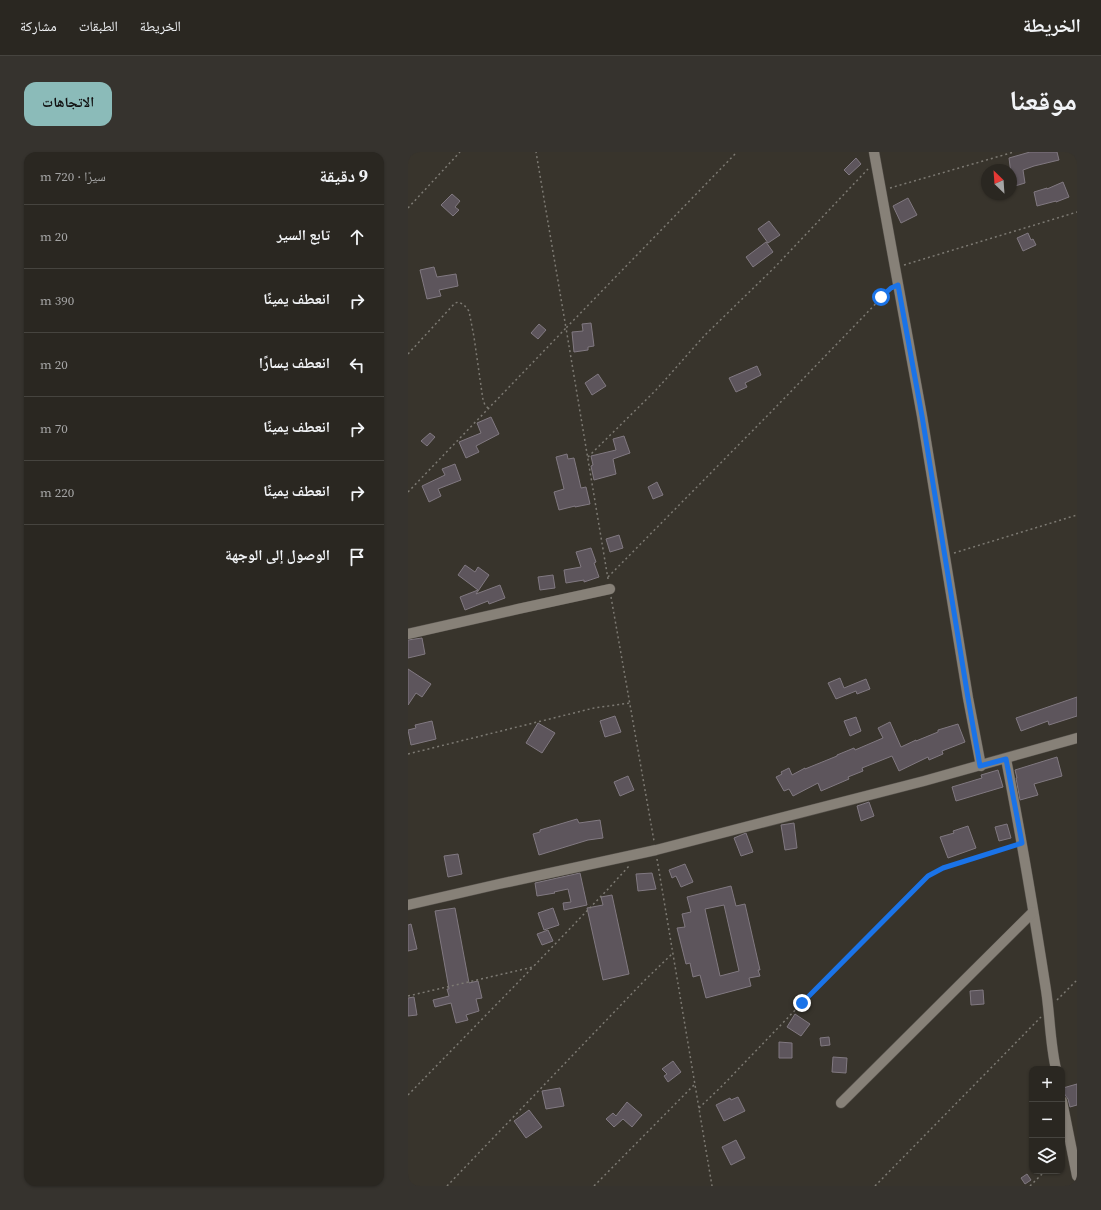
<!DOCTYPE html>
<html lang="ar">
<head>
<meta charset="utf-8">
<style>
	body { margin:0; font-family:"Source Serif 4","Noto Naskh Arabic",serif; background:#36332e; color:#f1f3f6; direction:rtl }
	.controls { position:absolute; right:12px; bottom:12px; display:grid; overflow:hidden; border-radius:8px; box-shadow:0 1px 3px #0004 }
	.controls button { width:36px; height:36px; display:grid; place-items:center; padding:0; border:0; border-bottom:1px solid #46443f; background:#2a2721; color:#f1f3f6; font:20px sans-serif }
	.compass { position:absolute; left:573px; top:12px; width:36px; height:36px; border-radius:50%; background:#2a2721; box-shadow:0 1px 3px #0004; rotate:335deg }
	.stop { position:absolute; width:12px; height:12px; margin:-9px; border:3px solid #1a73e8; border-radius:50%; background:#fff }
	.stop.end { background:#1a73e8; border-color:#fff; box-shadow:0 1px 4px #0008 }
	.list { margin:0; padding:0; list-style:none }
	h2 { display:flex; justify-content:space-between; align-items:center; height:52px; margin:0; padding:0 16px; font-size:17px }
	h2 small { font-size:13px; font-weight:400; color:#a5a5a5 }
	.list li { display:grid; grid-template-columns:26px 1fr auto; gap:12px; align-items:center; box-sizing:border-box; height:64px; padding:0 16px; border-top:1px solid #46443f }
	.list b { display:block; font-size:15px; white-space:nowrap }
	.list em { font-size:13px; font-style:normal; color:#a5a5a5 }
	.icon { flex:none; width:22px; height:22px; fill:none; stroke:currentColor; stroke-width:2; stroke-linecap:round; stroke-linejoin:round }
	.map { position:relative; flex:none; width:669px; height:1034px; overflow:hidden; direction:ltr; border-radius:12px }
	header { display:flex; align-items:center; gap:24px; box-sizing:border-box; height:56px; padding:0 20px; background:#2a2721; border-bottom:1px solid #46443f }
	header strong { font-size:19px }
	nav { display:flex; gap:22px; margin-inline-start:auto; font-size:14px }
	.intro { display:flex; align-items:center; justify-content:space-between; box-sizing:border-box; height:96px; padding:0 24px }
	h1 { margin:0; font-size:28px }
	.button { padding:10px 18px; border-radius:12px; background:#8bbbb9; color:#111; font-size:14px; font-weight:700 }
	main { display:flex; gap:24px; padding:0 24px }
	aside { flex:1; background:#2a2721; border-radius:12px; box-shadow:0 1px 3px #0004 }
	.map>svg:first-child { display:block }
	.building { fill:#5d555c; stroke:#817981; fill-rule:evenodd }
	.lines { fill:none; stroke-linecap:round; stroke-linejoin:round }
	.street-casing { stroke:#55504a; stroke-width:11 }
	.secondary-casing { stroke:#55504a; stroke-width:11 }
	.path { stroke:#7d7a73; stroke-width:1.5; stroke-dasharray:2 3; stroke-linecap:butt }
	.street { stroke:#878178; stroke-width:10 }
	.secondary { stroke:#878178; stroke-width:10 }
	.route { stroke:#1a73e8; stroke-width:5 }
</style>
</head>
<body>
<header>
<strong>الخريطة</strong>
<nav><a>الخريطة</a><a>الطبقات</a><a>مشاركة</a></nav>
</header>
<div class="intro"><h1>موقعنا</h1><a class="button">الاتجاهات</a></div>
<main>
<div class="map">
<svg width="669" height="1034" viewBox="0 0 669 1034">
	<rect width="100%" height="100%" fill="#38342c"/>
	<g class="building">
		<path d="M622,0H649L651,8L626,14L615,18L617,31L607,34L603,22L601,6Z"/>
		<path d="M448,6L453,12L441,23L436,18Z"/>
		<path d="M655,30L661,45L648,50V49L629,54L626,40L639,36V37Z"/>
		<path d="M44,42L52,49L47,55L51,58L45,64L33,53Z"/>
		<path d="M500,46L509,63L493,71L485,54Z"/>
		<path d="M361,69L372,83L360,91L350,77Z"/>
		<path d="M620,81L623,88L625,87L628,93L615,99L609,86Z"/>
		<path d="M358,90L365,100L345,115L338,105Z"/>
		<path d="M26,115L29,125L48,122L50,134L31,138L33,144L19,147L12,118Z"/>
		<path d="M183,171L186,194L180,195V198L166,200L164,180L175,179L174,172Z"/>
		<path d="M131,172L138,178L130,187L123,181Z"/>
		<path d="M349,214L353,223L337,231L339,235L328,240L321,226Z"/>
		<path d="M190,222L198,234L184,243L177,231Z"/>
		<path d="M83,265L91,282L68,294L71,300L58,306L51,290L73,281L69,271Z"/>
		<path d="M22,281L27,285L19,294L13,289Z"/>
		<path d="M216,284L222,301L205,307L208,322L186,328L183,314L185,313L183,304L208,298L205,287Z"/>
		<path d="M159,302L160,307L166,306L173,336L178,335L182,352L167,355V354L151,358L146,340L156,337L148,305Z"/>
		<path d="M47,312L53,328L30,337L33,344L21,350L14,334L37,323L34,317Z"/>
		<path d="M249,330L255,343L245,347L240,335Z"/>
		<path d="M211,383L215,396L202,400L198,387Z"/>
		<path d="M183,396L188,410L186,411L191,425L176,430V428L158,431L156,418L173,415L168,400Z"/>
		<path d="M57,413L67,420L70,415L81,423L68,442L92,433L97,446L81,452L80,449L57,458L52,445L70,438L50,423Z"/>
		<path d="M145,423L147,436L132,438L130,425Z"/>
		<path d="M14,486L17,502L0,506V488Z"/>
		<path d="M0,517L23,532L14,545L8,541L0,553Z"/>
		<path d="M432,526L436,536L458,527L462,537L449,542L448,539L428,547L420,531Z"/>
		<path d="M669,545V564L641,573L640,569L613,579L608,566Z"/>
		<path d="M207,564L213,580L197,585L192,569Z"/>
		<path d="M448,565L453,579L442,584L436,569Z"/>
		<path d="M24,569L28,587L3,593L0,578L8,576L7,573Z"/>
		<path d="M482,570L493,595L508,588V589L530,580V578L550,572L557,590L534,599L535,602L521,608L520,605L491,619L484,604L454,616L455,619L440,625L441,627L413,639L410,631L385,644L381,637L376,639L368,625L374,622L373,620L381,616L384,623L397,616V617L429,604V603L446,596L447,598L475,586L470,576Z"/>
		<path d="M130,571L147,581L134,601L118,591Z"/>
		<path d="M649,605L654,624L626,632L630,643L612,648L608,626H609L607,618Z"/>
		<path d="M590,618L595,635L548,649L544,635L574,626L573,623Z"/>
		<path d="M220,624L226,638L212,644L206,630Z"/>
		<path d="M461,650L466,664L453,669L449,654Z"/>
		<path d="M169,667L171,671L192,668L195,686L180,688L131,703L125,682L132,680V678Z"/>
		<path d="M386,671L389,696L377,698L373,673Z"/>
		<path d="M599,672L603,686L591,689L587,675Z"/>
		<path d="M560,674L568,696L540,706L532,685L546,681L545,679Z"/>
		<path d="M338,681L345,700L333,704L326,686Z"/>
		<path d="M50,702L54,722L40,725L36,704Z"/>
		<path d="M277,712L285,730L273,735L268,724L264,726L261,718Z"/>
		<path d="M172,721L179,753L156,758L155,751L163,750L160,737L146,740L147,741L129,744L127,731Z"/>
		<path d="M244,721L248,737L230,739L228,722Z"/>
		<path d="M323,734L328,754L337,752L352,818H350L352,824L341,826L343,834L298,846L292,823L285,825L282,811L278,812L269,776L277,775L274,762L283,760L279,745ZM316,753L331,819L312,824L297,757Z"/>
		<path d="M204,743L221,822L195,828L179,756L195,753L193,745Z"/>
		<path d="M47,756L61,831L70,829L74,846L68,847L71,859L58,863L60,868L48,871L43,851L27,855L25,848L41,844L39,837H41L27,759Z"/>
		<path d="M145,756L151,773L136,778L130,761Z"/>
		<path d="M3,772L9,797L0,799V773Z"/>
		<path d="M140,778L145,789L134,793L129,782Z"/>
		<path d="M575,838L576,852L563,853L562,839Z"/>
		<path d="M6,845L9,863L0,864V846Z"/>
		<path d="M387,862L402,872L393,884L379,875Z"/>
		<path d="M421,885L422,893L413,894L412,886Z"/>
		<path d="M371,890L384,891V906H371Z"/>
		<path d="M425,905L439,906L438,921L424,920Z"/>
		<path d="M265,909L273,920L260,930L256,924L259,922L254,917Z"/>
		<path d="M669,932V953L662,955L660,947L657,943L655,936Z"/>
		<path d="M152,936L156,954L138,957L134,939Z"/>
		<path d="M330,945L337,959L316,969L308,953L322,946L323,948Z"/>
		<path d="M219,950L234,963L224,975L215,967L206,975L198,967L205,961L208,964Z"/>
		<path d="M121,958L134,975L118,986L106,969Z"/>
		<path d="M328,988L337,1006L323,1013L314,995Z"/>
		<path d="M619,1022L623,1028L617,1032L613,1026Z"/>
	</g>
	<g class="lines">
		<defs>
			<g id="street">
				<path d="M466,0L514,264L560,546L573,614"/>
				<path d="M0,482L110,457L202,437"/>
				<path d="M598,607C613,684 626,761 638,838C642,864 642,891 648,917"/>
				<path d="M654,949L669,1024"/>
				<path d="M433,951L625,760"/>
			</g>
			<path id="secondary" d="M0,753L91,732L248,698L516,629L669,586"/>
		</defs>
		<use href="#street" class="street-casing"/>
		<use href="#secondary" class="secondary-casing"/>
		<g class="path">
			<path d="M482,36L606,0"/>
			<path d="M0,56L52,0"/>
			<path d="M496,113L669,60"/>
			<path d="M0,202L47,151L51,150L56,153L61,159L66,185L75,248L77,253L81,257"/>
			<path d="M180,305L248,238L297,183L366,116L460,17"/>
			<path d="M0,340L158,176L128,0"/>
			<path d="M546,401L669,363"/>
			<path d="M200,425L365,258L481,138"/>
			<path d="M200,427L158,176L329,0"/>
			<path d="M203,445L246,689"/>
			<path d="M0,602L186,556L222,551"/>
			<path d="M249,707L304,1034"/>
			<path d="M0,844L125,815L201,736L221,714"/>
			<path d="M649,848L669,828"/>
			<path d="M0,943L125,815"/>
			<path d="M291,956L315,933L394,851L520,724L535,716L605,694"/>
			<path d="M39,1034L236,829L265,801"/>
			<path d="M186,1034L287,932"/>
			<path d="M467,1034L633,865"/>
			<path d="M622,1034L637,1019"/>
		</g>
		<use href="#street" class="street"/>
		<use href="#secondary" class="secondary"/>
	</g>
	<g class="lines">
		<path class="route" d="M394,851L520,724L535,716L614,691L598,607L572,614L560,546L514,264L490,133L483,136L473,145"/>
	</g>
</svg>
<div class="controls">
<button>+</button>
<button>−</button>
<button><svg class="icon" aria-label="layers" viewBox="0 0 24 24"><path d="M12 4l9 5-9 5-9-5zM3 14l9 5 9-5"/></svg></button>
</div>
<svg class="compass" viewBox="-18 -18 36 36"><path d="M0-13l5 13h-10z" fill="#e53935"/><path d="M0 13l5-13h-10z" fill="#a5a5a5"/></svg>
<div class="stop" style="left:473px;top:145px"></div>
<div class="stop end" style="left:394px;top:851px"></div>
</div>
<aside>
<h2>9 دقيقة<small>سيرًا · 720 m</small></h2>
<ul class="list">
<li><svg class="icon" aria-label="ahead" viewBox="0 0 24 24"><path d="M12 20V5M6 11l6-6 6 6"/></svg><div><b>تابع السير</b></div><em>20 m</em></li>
<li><svg class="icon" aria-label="right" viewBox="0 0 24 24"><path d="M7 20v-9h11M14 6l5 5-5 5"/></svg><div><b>انعطف يمينًا</b></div><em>390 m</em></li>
<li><svg class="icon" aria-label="left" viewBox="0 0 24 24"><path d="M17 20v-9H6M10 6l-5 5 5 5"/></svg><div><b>انعطف يسارًا</b></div><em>20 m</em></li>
<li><svg class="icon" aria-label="right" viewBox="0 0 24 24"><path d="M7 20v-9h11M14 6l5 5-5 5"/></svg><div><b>انعطف يمينًا</b></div><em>70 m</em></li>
<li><svg class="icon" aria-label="right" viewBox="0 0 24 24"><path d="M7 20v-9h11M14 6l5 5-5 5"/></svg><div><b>انعطف يمينًا</b></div><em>220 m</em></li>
<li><svg class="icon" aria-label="arrive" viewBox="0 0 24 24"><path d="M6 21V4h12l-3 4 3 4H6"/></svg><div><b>الوصول إلى الوجهة</b></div></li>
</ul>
</aside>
</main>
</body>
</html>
